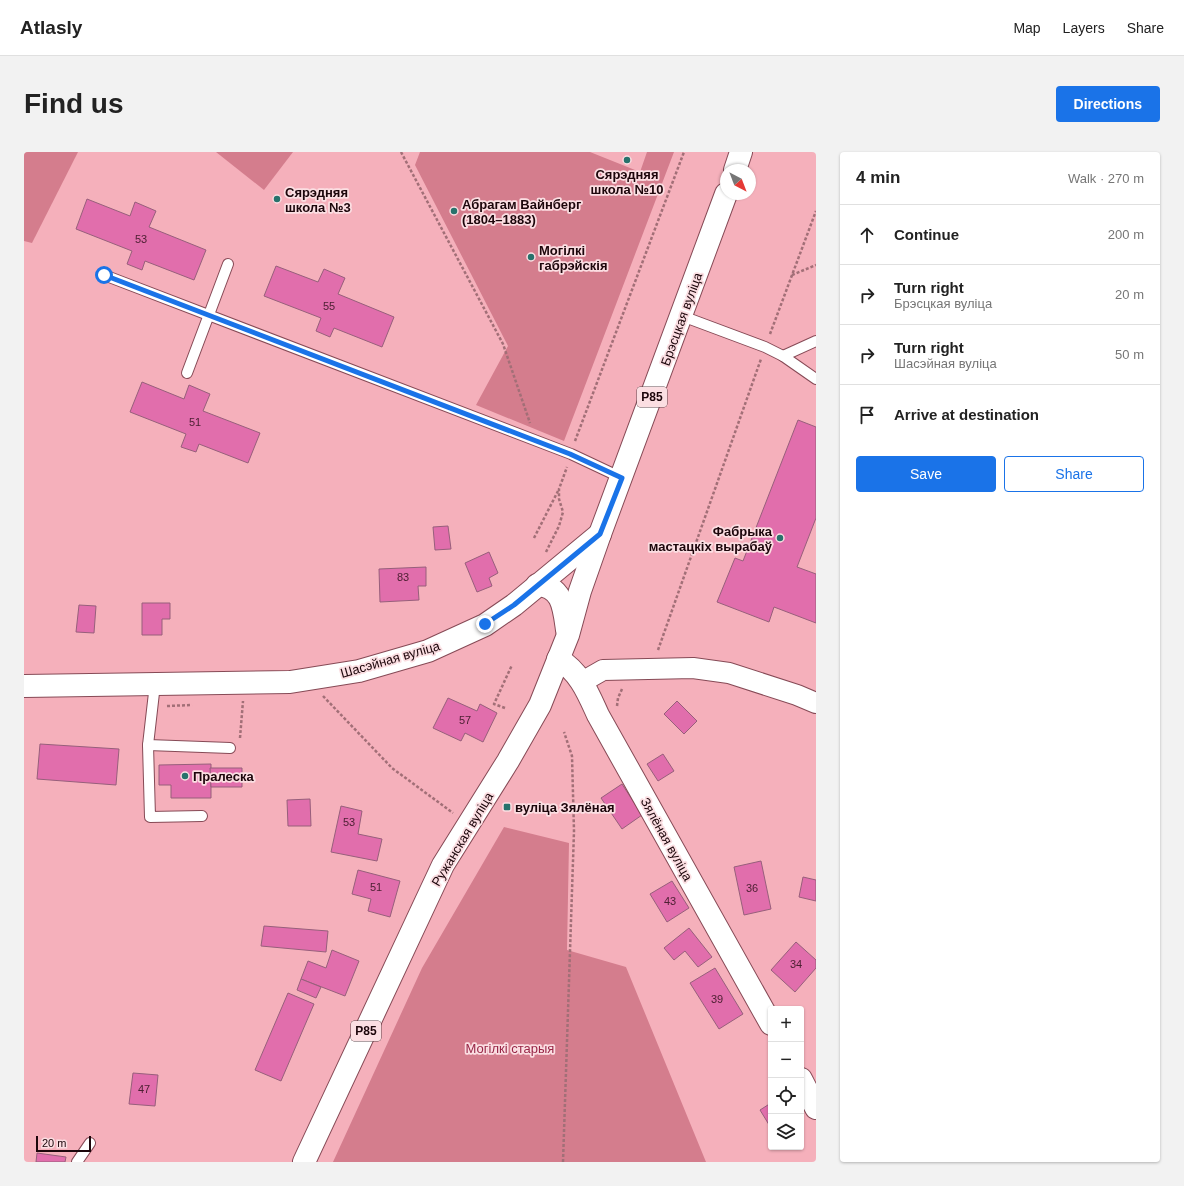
<!DOCTYPE html>
<html lang="en">
<head>
<meta charset="utf-8">
<style>
	body { margin:0; font-family:Arial,sans-serif; background:#f2f2f2; color:#222 }
	.controls { position:absolute; right:12px; bottom:12px; display:grid; overflow:hidden; border-radius:4px; box-shadow:0 1px 3px #0004 }
	.controls button { width:36px; height:36px; display:grid; place-items:center; padding:0; border:0; border-bottom:1px solid #e0e0e0; background:#fff; color:#222; font:20px sans-serif }
	.compass { position:absolute; left:696px; top:12px; width:36px; height:36px; border-radius:50%; background:#fff; box-shadow:0 1px 3px #0004; rotate:138deg }
	.scale { position:absolute; left:12px; bottom:10px; width:55px; box-sizing:border-box; padding-left:4px; border:2px solid #1c060b; border-top:0; font-size:11px; line-height:14px; white-space:nowrap; color:#1c060b; -webkit-text-stroke:3px #fbdee2; paint-order:stroke }
	.stop { position:absolute; width:12px; height:12px; margin:-9px; border:3px solid #1a73e8; border-radius:50%; background:#fff }
	.stop.end { background:#1a73e8; border-color:#fff; box-shadow:0 1px 4px #0008 }
	.list { margin:0; padding:0; list-style:none }
	h2 { display:flex; justify-content:space-between; align-items:center; height:52px; margin:0; padding:0 16px; font-size:17px }
	h2 small { font-size:13px; font-weight:400; color:#767676 }
	.list li { display:grid; grid-template-columns:26px 1fr auto; gap:12px; align-items:center; box-sizing:border-box; height:60px; padding:0 16px; border-top:1px solid #e0e0e0 }
	.list b { display:block; font-size:15px; white-space:nowrap }
	.list p { margin:0; font-size:13px; white-space:nowrap; color:#767676 }
	.list em { font-size:13px; font-style:normal; color:#767676 }
	.actions { display:flex; gap:8px; padding:12px 16px }
	.actions a { flex:1; padding:9px 0; border:1px solid #1a73e8; border-radius:4px; text-align:center; font-size:14px; color:#1a73e8 }
	.actions .main { background:#1a73e8; color:#fff }
	.icon { flex:none; width:22px; height:22px; fill:none; stroke:currentColor; stroke-width:2; stroke-linecap:round; stroke-linejoin:round }
	.map { position:relative; flex:none; width:792px; height:1010px; overflow:hidden; border-radius:4px }
	header { display:flex; align-items:center; gap:24px; box-sizing:border-box; height:56px; padding:0 20px; background:#fff; border-bottom:1px solid #e0e0e0 }
	header strong { font-size:19px }
	nav { display:flex; gap:22px; margin-inline-start:auto; font-size:14px }
	.intro { display:flex; align-items:center; justify-content:space-between; box-sizing:border-box; height:96px; padding:0 24px }
	h1 { margin:0; font-size:28px }
	.button { padding:10px 18px; border-radius:4px; background:#1a73e8; color:#fff; font-size:14px; font-weight:700 }
	main { display:flex; gap:24px; padding:0 24px }
	aside { flex:1; background:#fff; border-radius:4px; box-shadow:0 1px 3px #0004 }
	.map>svg:first-child { display:block }
	.green { fill:#d47d8d }
	.building { fill:#e16eac; stroke:#975f7b }
	.lines { fill:none; stroke-linecap:round; stroke-linejoin:round }
	.lane-casing { stroke:#864a56; stroke-width:12 }
	.street-casing { stroke:#864a56; stroke-width:22 }
	.secondary-casing { stroke:#864a56; stroke-width:24 }
	.primary-casing { stroke:#864a56; stroke-width:24 }
	.path { stroke:#a26f77; stroke-width:2.5; stroke-dasharray:3 2; stroke-linecap:butt }
	.lane { stroke:#fff; stroke-width:10 }
	.street { stroke:#fff; stroke-width:20 }
	.secondary { stroke:#fff; stroke-width:22 }
	.primary { stroke:#fff; stroke-width:22 }
	.route { stroke:#1a73e8; stroke-width:5 }
	.poi-dot { fill:#28726c; stroke:#fbdee2; stroke-width:1.5 }
	.labels { text-anchor:middle; stroke-width:3.5; stroke-linejoin:round; paint-order:stroke }
	.number-label { font-size:11px; fill:#4d2033 }
	.shield { fill:#fbdee2; stroke:#5f474c; stroke-width:1 }
	.shield-label { font-size:12px; font-weight:bold; fill:#1c060b }
	.poi-label { font-size:13px; font-weight:bold; fill:#1c060b; stroke:#fbdee2; text-anchor:start }
	.street-label { font-size:13px; fill:#1c060b; stroke:#fbdee2 }
	.park-label { font-size:13px; fill:#982647; stroke:#fbdee2 }
</style>
</head>
<body>
<header>
<strong>Atlasly</strong>
<nav><a>Map</a><a>Layers</a><a>Share</a></nav>
</header>
<div class="intro"><h1>Find us</h1><a class="button">Directions</a></div>
<main>
<div class="map">
<svg width="792" height="1010" viewBox="0 0 792 1010">
	<rect width="100%" height="100%" fill="#f5b0bb"/>
	<g class="green">
		<path d="M0,0H54L8,91L0,89Z"/>
		<path d="M192,0H269L240,38Z"/>
		<path d="M396,0H566L616,20L623,0H650L540,289L452,253L484,194L391,13Z"/>
		<path d="M480,675L545,691L543,798L602,815L682,1010H309L398,816Z"/>
	</g>
	<g class="building">
		<path d="M63,47L106,64L111,50L132,59L125,75L182,98L170,128L121,109L118,118L103,112L108,99L52,77Z"/>
		<path d="M252,114L294,130L300,117L321,126L314,142L370,165L358,195L310,176L306,185L292,179L297,166L240,144Z"/>
		<path d="M118,230L160,247L165,233L186,242L179,259L236,281L224,311L175,292L172,300L157,295L162,282L106,260Z"/>
		<path d="M774,268L792,275V366L773,415L792,422V471L750,455L745,470L693,450L711,406L719,409Z"/>
		<path d="M424,374L427,397L411,398L409,375Z"/>
		<path d="M465,400L474,421L465,426L468,434L453,440L441,411Z"/>
		<path d="M402,415V434H394L395,448L356,450L355,417Z"/>
		<path d="M118,451H146V467H138V483H118Z"/>
		<path d="M55,453L72,454L70,481L52,480Z"/>
		<path d="M424,546L453,559L456,552L473,561L459,590L441,581L437,589L409,576Z"/>
		<path d="M653,549L673,569L660,582L640,562Z"/>
		<path d="M16,592L95,597L92,633L13,627Z"/>
		<path d="M639,602L650,619L634,629L623,612Z"/>
		<path d="M187,612V646H147V633H135V613Z"/>
		<path d="M186,616H218V635H187Z"/>
		<path d="M598,632L618,663L598,677L577,646Z"/>
		<path d="M286,647L287,674H264L263,648Z"/>
		<path d="M317,654L338,659L334,682L358,687L353,709L307,700Z"/>
		<path d="M737,709L747,757L720,763L710,715Z"/>
		<path d="M334,718L376,729L366,765L344,759L347,747L328,742Z"/>
		<path d="M779,725L792,728V749L775,745Z"/>
		<path d="M648,729L665,756L643,770L626,742Z"/>
		<path d="M240,774L304,779L302,800L237,794Z"/>
		<path d="M665,776L688,805L674,815L661,799L650,808L640,796Z"/>
		<path d="M772,790L792,808V816L771,840L747,818Z"/>
		<path d="M308,798L335,809L321,844L277,827L284,809L302,816Z"/>
		<path d="M691,816L719,862L695,877L666,831Z"/>
		<path d="M277,827L297,835L292,846L273,838Z"/>
		<path d="M264,841L290,852L257,929L231,918Z"/>
		<path d="M109,921L134,923L131,954L105,952Z"/>
		<path d="M747,951V976L736,958Z"/>
		<path d="M13,1001L42,1005L41,1010H12Z"/>
	</g>
	<g class="lines">
		<defs>
			<g id="lane">
				<path d="M80,123L547,302L598,326"/>
				<path d="M658,164L741,195L759,204L792,227"/>
				<path d="M759,204L792,189"/>
				<path d="M163,221L204,112"/>
				<path d="M131,532L124,593L206,596"/>
				<path d="M124,593L126,665L178,664"/>
				<path d="M53,1010L66,991"/>
			</g>
			<path id="street" d="M558,530L579,518L669,516L705,521L773,543L792,551"/>
			<g id="secondary">
				<path d="M534,507C556,520 564,541 574,563L747,872"/>
				<path d="M0,534L266,530L335,519L404,499L461,473L490,453L576,382"/>
				<path d="M777,927L792,956"/>
			</g>
			<g id="primary">
				<path d="M711,18L717,0"/>
				<path d="M513,433C539,434 540,457 543,478"/>
				<path d="M280,1010L419,713L484,609L516,553L544,483L556,439L576,382L702,42"/>
			</g>
		</defs>
		<use href="#lane" class="lane-casing"/>
		<use href="#street" class="street-casing"/>
		<use href="#secondary" class="secondary-casing"/>
		<use href="#primary" class="primary-casing"/>
		<g class="path">
			<path d="M377,0L479,192L506,271"/>
			<path d="M768,123L792,113"/>
			<path d="M746,182L792,59"/>
			<path d="M551,289L660,0"/>
			<path d="M510,386L534,339"/>
			<path d="M522,400L535,374L539,360L535,347V337L543,315"/>
			<path d="M634,498L737,207"/>
			<path d="M299,544L368,616L429,661"/>
			<path d="M143,554L168,553"/>
			<path d="M593,554L594,546L598,537"/>
			<path d="M481,556L470,552L488,513"/>
			<path d="M216,586L219,549"/>
			<path d="M539,1010L550,679L548,604L540,580"/>
		</g>
		<use href="#lane" class="lane"/>
		<use href="#street" class="street"/>
		<use href="#secondary" class="secondary"/>
		<use href="#primary" class="primary"/>
	</g>
	<g class="lines">
		<path class="route" d="M80,123L546,302L598,326L576,382L490,453L461,472"/>
	</g>
	<g class="poi-dot">
		<circle cx="603" cy="8" r="4"/>
		<circle cx="253" cy="47" r="4"/>
		<circle cx="430" cy="59" r="4"/>
		<circle cx="507" cy="105" r="4"/>
		<circle cx="756" cy="386" r="4"/>
		<circle cx="161" cy="624" r="4"/>
		<rect x="479" y="651" width="8" height="8" rx="2"/>
	</g>
	<g class="labels">
		<g class="number-label">
			<text x="117" y="91">53</text>
			<text x="305" y="158">55</text>
			<text x="171" y="274">51</text>
			<text x="379" y="429">83</text>
			<text x="441" y="572">57</text>
			<text x="325" y="674">53</text>
			<text x="352" y="739">51</text>
			<text x="728" y="740">36</text>
			<text x="646" y="753">43</text>
			<text x="772" y="816">34</text>
			<text x="693" y="851">39</text>
			<text x="120" y="941">47</text>
		</g>
		<g class="shield">
			<rect x="613" y="235" width="30" height="20" rx="3"/>
			<rect x="327" y="869" width="30" height="20" rx="3"/>
		</g>
		<g class="shield-label">
			<text x="628" y="249">Р85</text>
			<text x="342" y="883">Р85</text>
		</g>
		<g class="poi-label">
			<text x="603" y="27" text-anchor="middle">Сярэдняя<tspan x="603" dy="15">школа №10</tspan></text>
			<text x="261" y="45">Сярэдняя<tspan x="261" dy="15">школа №3</tspan></text>
			<text x="438" y="57">Абрагам Вайнберг<tspan x="438" dy="15">(1804–1883)</tspan></text>
			<text x="515" y="103">Могілкі<tspan x="515" dy="15">габрэйскія</tspan></text>
			<text x="748" y="384" text-anchor="end">Фабрыка<tspan x="748" dy="15">мастацкіх вырабаў</tspan></text>
			<text x="169" y="629">Пралеска</text>
			<text x="491" y="660">вуліца Зялёная</text>
		</g>
		<g class="street-label">
			<text transform="translate(657 167) rotate(-70)" y="5">Брэсцкая вуліца</text>
			<text transform="translate(366 507) rotate(-16)" y="5">Шасэйная вуліца</text>
			<text transform="translate(438 687) rotate(-59)" y="5">Ружанская вуліца</text>
			<text transform="translate(643 687) rotate(61)" y="5">Зялёная вуліца</text>
		</g>
		<g class="park-label">
			<text x="486" y="901">Могілкі старыя</text>
		</g>
	</g>
</svg>
<div class="controls">
<button>+</button>
<button>−</button>
<button><svg class="icon" aria-label="locate" viewBox="0 0 24 24"><circle cx="12" cy="12" r="6"/><path d="M12 2v4M12 18v4M2 12h4M18 12h4"/></svg></button>
<button><svg class="icon" aria-label="layers" viewBox="0 0 24 24"><path d="M12 4l9 5-9 5-9-5zM3 14l9 5 9-5"/></svg></button>
</div>
<svg class="compass" viewBox="-18 -18 36 36"><path d="M0-13l5 13h-10z" fill="#e53935"/><path d="M0 13l5-13h-10z" fill="#767676"/></svg>
<div class="scale">20 m</div>
<div class="stop" style="left:80px;top:123px"></div>
<div class="stop end" style="left:461px;top:472px"></div>
</div>
<aside>
<h2>4 min<small>Walk · 270 m</small></h2>
<ul class="list">
<li><svg class="icon" aria-label="ahead" viewBox="0 0 24 24"><path d="M12 20V5M6 11l6-6 6 6"/></svg><div><b>Continue</b></div><em>200 m</em></li>
<li><svg class="icon" aria-label="right" viewBox="0 0 24 24"><path d="M7 20v-9h11M14 6l5 5-5 5"/></svg><div><b>Turn right</b><p>Брэсцкая вуліца</p></div><em>20 m</em></li>
<li><svg class="icon" aria-label="right" viewBox="0 0 24 24"><path d="M7 20v-9h11M14 6l5 5-5 5"/></svg><div><b>Turn right</b><p>Шасэйная вуліца</p></div><em>50 m</em></li>
<li><svg class="icon" aria-label="arrive" viewBox="0 0 24 24"><path d="M6 21V4h12l-3 4 3 4H6"/></svg><div><b>Arrive at destination</b></div></li>
</ul>
<div class="actions"><a class="main">Save</a><a>Share</a></div>
</aside>
</main>
</body>
</html>
